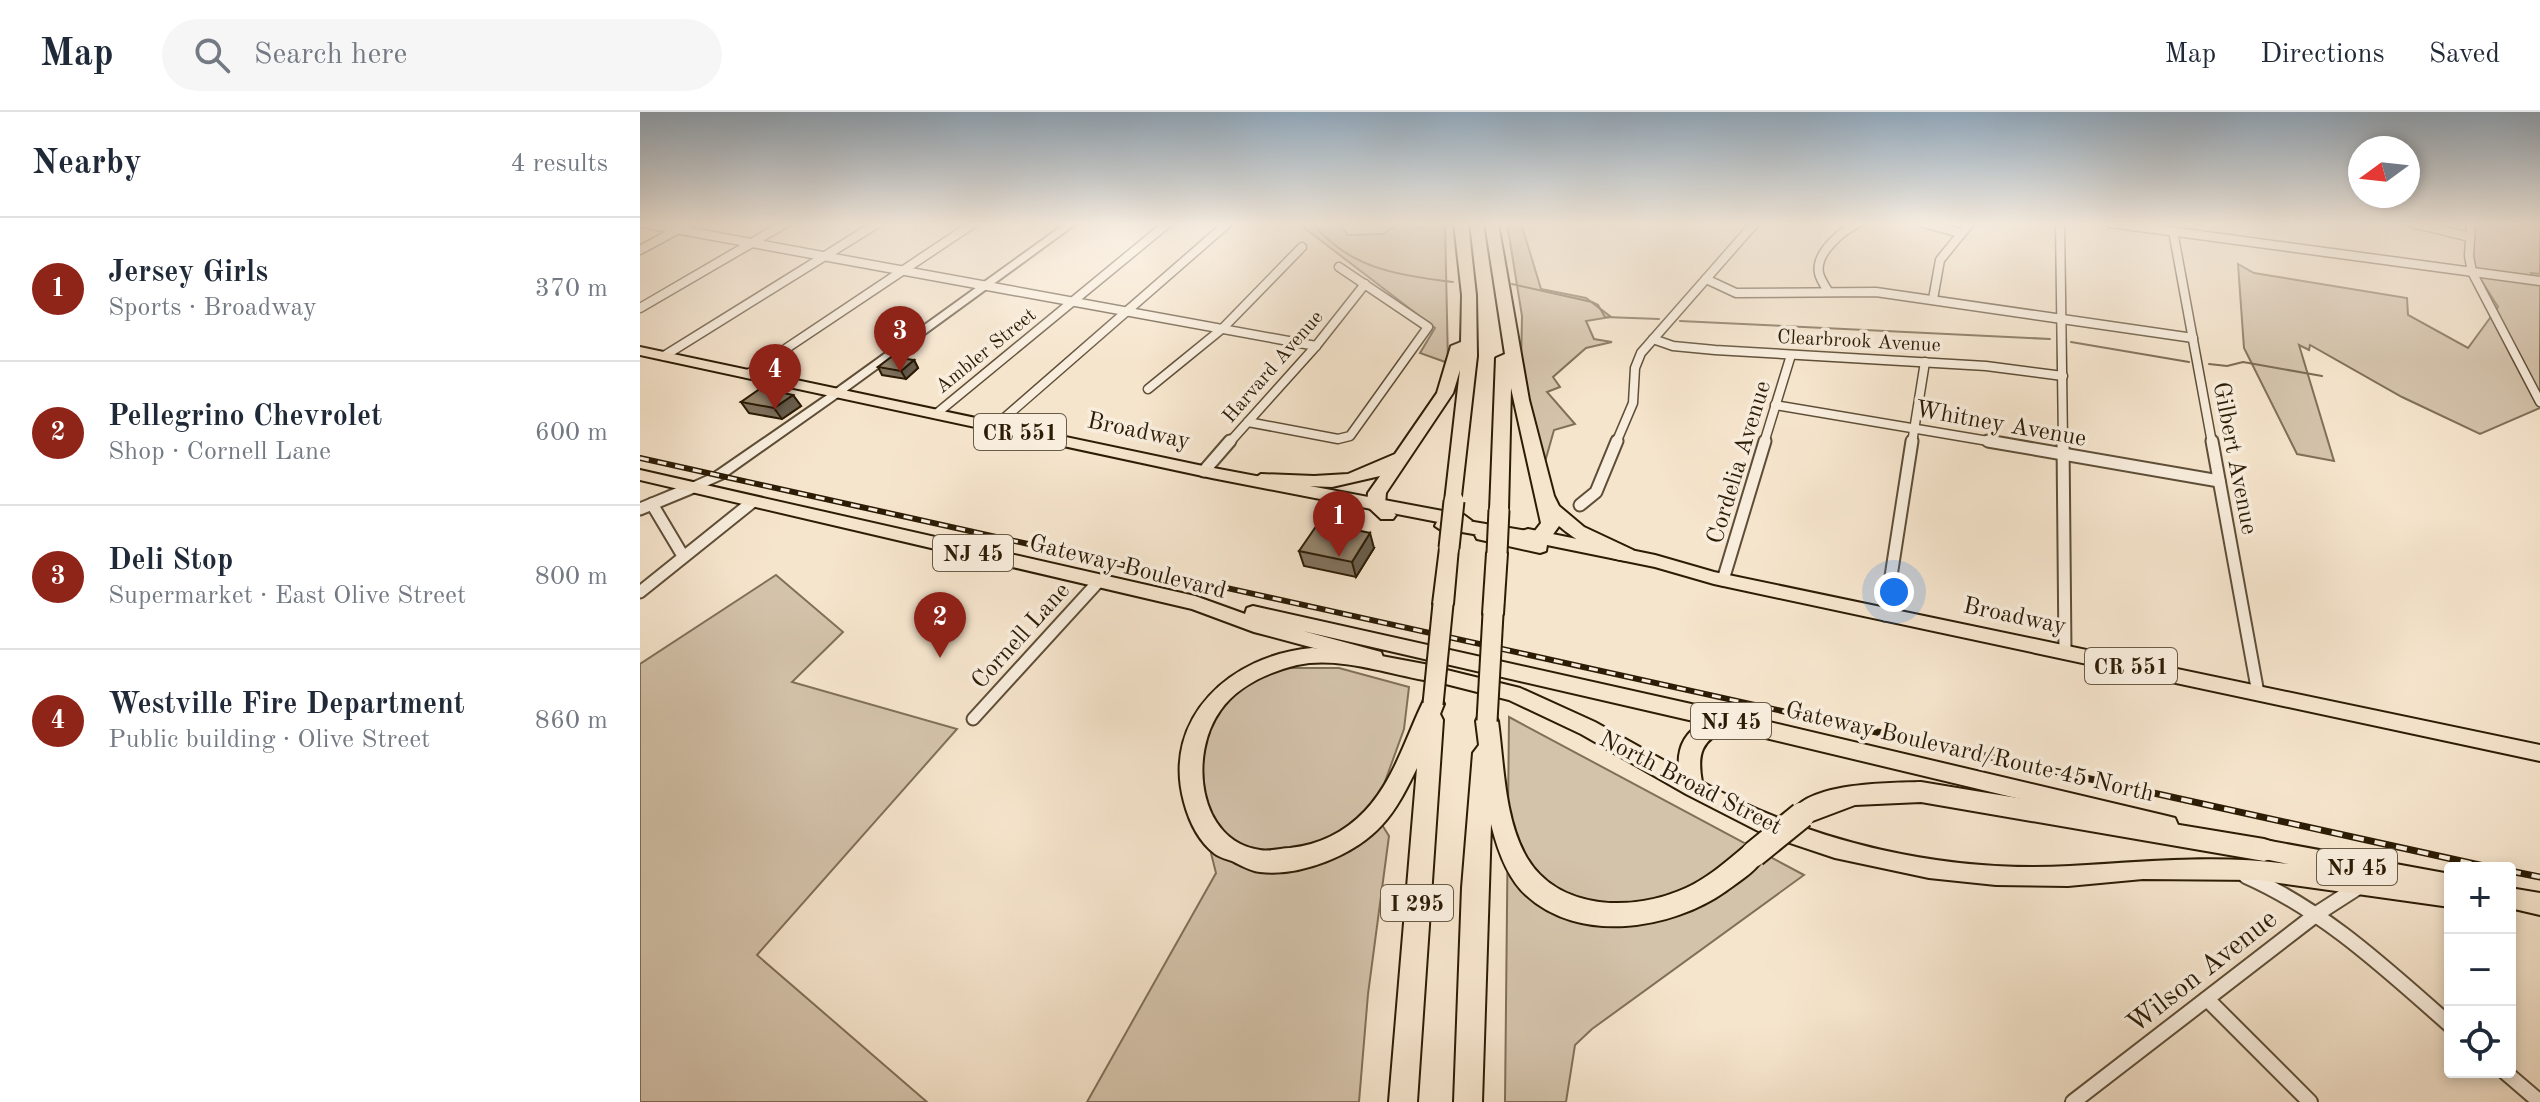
<!DOCTYPE html>
<html lang="en">
<head>
<meta charset="utf-8">
<style>
	body { margin:0; font-family:"Old Standard TT",serif; background:#f6f6f7; color:#1f2937 }
	.controls { position:absolute; right:24px; bottom:24px; display:grid; overflow:hidden; border-radius:8px; box-shadow:0 4px 12px #0003 }
	.controls button { width:72px; height:72px; display:grid; place-items:center; padding:0; border:0; border-bottom:2px solid #e0e1e3; background:#fff; color:#1f2937; font:40px sans-serif }
	.compass { position:absolute; left:1708px; top:24px; width:72px; height:72px; border-radius:50%; background:#fff; box-shadow:0 4px 12px #0003; rotate:255deg }
	.you { position:absolute; left:1254px; top:480px; width:28px; height:28px; margin:-20px; border:6px solid #fff; border-radius:50%; background:#1a73e8; box-shadow:0 0 0 12px #1a73e833 }
	.badge { display:grid; place-items:center; width:52px; height:52px; border-radius:50%; background:#8f2418; color:#fff; font-size:26px; font-weight:700 }
	.pin { position:absolute; translate:-50% -66px; filter:drop-shadow(0 2px 4px #0008) }
	.pin::after { content:''; position:absolute; top:42px; width:28px; height:24px; background:inherit; clip-path:polygon(0 0,100% 0,50% 100%) }
	.list { margin:0; padding:0; list-style:none }
	h2 { display:flex; justify-content:space-between; align-items:center; height:104px; margin:0; padding:0 32px; font-size:34px }
	h2 small { font-size:26px; font-weight:400; color:#747a83 }
	.list li { display:grid; grid-template-columns:52px 1fr auto; gap:24px; align-items:center; box-sizing:border-box; height:144px; padding:0 32px; border-top:2px solid #e0e1e3 }
	.list b { display:block; font-size:30px; white-space:nowrap }
	.list p { margin:0; font-size:26px; white-space:nowrap; color:#747a83 }
	.list em { font-size:26px; font-style:normal; color:#747a83 }
	.icon { flex:none; width:44px; height:44px; fill:none; stroke:currentColor; stroke-width:2; stroke-linecap:round; stroke-linejoin:round }
	.map { position:relative; flex:none; width:1900px; height:990px; overflow:hidden }
	header { display:flex; align-items:center; gap:48px; box-sizing:border-box; height:112px; padding:0 40px; background:#fff; border-bottom:2px solid #e0e1e3 }
	header strong { font-size:38px }
	nav { display:flex; gap:44px; margin-inline-start:auto; font-size:28px }
	.search { width:560px; height:72px; background:#f6f6f7; display:flex; align-items:center; gap:20px; box-sizing:border-box; padding:0 28px; border-radius:44px; color:#747a83; font-size:30px }
	main { display:flex }
	aside { flex:1; background:#fff }
	.map>svg:first-child { display:block }
	.green { fill:#d4c3ab; stroke:#807058; stroke-width:2 }
	.lines { fill:none; stroke-linecap:round; stroke-linejoin:round }
	.stream { stroke:#7c6c54; stroke-width:2 }
	.minor-far2-casing { stroke:#5e4e37; stroke-width:11 }
	.minor-far1-casing { stroke:#5e4e37; stroke-width:15 }
	.minor-casing { stroke:#5e4e37; stroke-width:18 }
	.tertiary-casing { stroke:#5e4e37; stroke-width:4 }
	.primary-casing { stroke:#2c1c05; stroke-width:4 }
	.motorway-casing { stroke:#2c1c05; stroke-width:4 }
	.minor-far2 { stroke:#f9eede; stroke-width:8 }
	.minor-far1 { stroke:#f9eede; stroke-width:11 }
	.minor { stroke:#f9eede; stroke-width:14 }
	.tertiary { fill:#f9eede; fill-rule:evenodd }
	.primary { fill:#f6e5cd; fill-rule:evenodd }
	.motorway { fill:#f6e5cd; fill-rule:evenodd }
	.rail-far1-casing { stroke:#2c1c05; stroke-width:6 }
	.rail-casing { stroke:#2c1c05; stroke-width:7 }
	.rail-far1 { stroke:#f9eede; stroke-width:3; stroke-dasharray:9; stroke-linecap:butt }
	.rail { stroke:#f9eede; stroke-width:4; stroke-dasharray:11; stroke-linecap:butt }
	.motorway-bridge-far1-casing { stroke:#2c1c05; stroke-width:23; stroke-linecap:butt }
	.motorway-bridge-casing { stroke:#2c1c05; stroke-width:29; stroke-linecap:butt }
	.motorway-bridge-far1 { stroke:#f6e5cd; stroke-width:19 }
	.motorway-bridge { stroke:#f6e5cd; stroke-width:25 }
	.wall { fill:#80725e; stroke:#2c1c05; stroke-width:2 }
	.shaded-wall { fill:#685d4c; stroke:#2c1c05; stroke-width:2 }
	.building { fill:#95856d; stroke:#2c1c05; stroke-width:2 }
	.labels { text-anchor:middle; stroke-width:7; stroke-linejoin:round; paint-order:stroke }
	.far-street-label { font-size:20px; fill:#2c1c05; stroke:#f9eede }
	.shield { fill:#f9eede; stroke:#6a5b46; stroke-width:2 }
	.shield-label { font-size:22px; font-weight:bold; fill:#2c1c05 }
	.street-label { font-size:24px; fill:#2c1c05; stroke:#f9eede }
	.near-street-label { font-size:28px; fill:#2c1c05; stroke:#f9eede }
</style>
</head>
<body>
<header>
<strong>Map</strong>
<div class="search"><svg class="icon" aria-label="search" viewBox="0 0 24 24"><circle cx="10" cy="10" r="6"/><path d="M15 15l6 6"/></svg>Search here</div>
<nav><a>Map</a><a>Directions</a><a>Saved</a></nav>
</header>
<main>
<aside>
<h2>Nearby<small>4 results</small></h2>
<ul class="list">
<li><span class="badge">1</span><div><b>Jersey Girls</b><p>Sports · Broadway</p></div><em>370 m</em></li>
<li><span class="badge">2</span><div><b>Pellegrino Chevrolet</b><p>Shop · Cornell Lane</p></div><em>600 m</em></li>
<li><span class="badge">3</span><div><b>Deli Stop</b><p>Supermarket · East Olive Street</p></div><em>800 m</em></li>
<li><span class="badge">4</span><div><b>Westville Fire Department</b><p>Public building · Olive Street</p></div><em>860 m</em></li>
</ul>
</aside>
<div class="map">
<svg width="1900" height="990" viewBox="0 0 1900 990">
	<rect width="100%" height="100%" fill="#f6e5cd"/>
	<filter id="stains"><feTurbulence type="fractalNoise" baseFrequency=".0025" numOctaves="4"/><feColorMatrix values="0 0 0 0 .2 0 0 0 0 .09 0 0 0 0 .02 0 0 0 .5 -.17"/></filter>
	<radialGradient id="worn" r=".72"><stop offset=".6" stop-color="#630" stop-opacity="0"/><stop offset="1" stop-color="#630" stop-opacity=".3"/></radialGradient>
	<g class="green">
		<path d="M658,111H699L708,123L743,122L759,111L780,116L788,111H805L808,251L780,241L795,216Z"/>
		<path d="M867,111H881L901,177L946,186L971,205L946,209L954,227L972,230L946,236L913,265L920,275L907,280L935,312L914,318L903,357L881,255L882,204Z"/>
		<path d="M1829,111L1892,114L1900,111V162L1891,161L1900,174V296L1840,322L1762,285L1670,233L1669,238L1659,233L1694,349L1657,342L1604,236L1598,152L1614,161L1767,186L1768,203L1828,236L1858,195L1836,160L1826,158Z"/>
		<path d="M136,463L203,520L152,570L317,617L117,843L287,990H0V552Z"/>
		<path d="M629,556H699L769,575L764,617L734,700L749,724L728,882L719,990H447L576,761L558,689L570,596Z"/>
		<path d="M869,605L1164,763L952,917L935,933L926,990H865Z"/>
	</g>
	<g class="lines">
		<g class="stream">
			<path d="M673,111C707,156 760,164 813,170"/>
			<path d="M872,172L952,190L958,193L965,205L1019,207"/>
			<path d="M1040,209L1410,227"/>
			<path d="M1431,230L1549,250"/>
			<path d="M1569,252L1587,254L1603,250L1682,264"/>
		</g>
		<defs>
			<g id="minor-far2">
				<path d="M2,111L676,234"/>
				<path d="M1283,111L1320,121"/>
				<path d="M1420,111L1423,331"/>
				<path d="M1470,111L1900,169"/>
				<path d="M1772,111L1830,125"/>
				<path d="M1831,111L1829,144L1832,160L1900,290"/>
				<path d="M1533,119L1572,331"/>
				<path d="M0,138L50,111"/>
				<path d="M1066,167L1096,181L1236,180L1553,226"/>
				<path d="M1188,179C1185,174 1180,167 1179,161C1175,141 1202,119 1218,111"/>
				<path d="M1293,187L1300,148L1330,111"/>
				<path d="M0,196L146,111"/>
				<path d="M1013,227L1033,234L1075,238L1346,254L1423,264"/>
				<path d="M24,244L238,111"/>
				<path d="M108,262L334,111"/>
				<path d="M508,277L583,216L662,135"/>
				<path d="M1135,293L1360,331"/>
				<path d="M296,302L528,111"/>
				<path d="M608,310L698,327L710,324L788,215L699,155"/>
				<path d="M354,315L588,111"/>
				<path d="M589,331L676,234L725,172"/>
				<path d="M976,331L993,291L995,256L1001,241L1115,111"/>
				<path d="M1124,331L1151,243"/>
				<path d="M1272,331L1285,250"/>
			</g>
			<g id="minor-far1">
				<path d="M1348,329L1579,369"/>
				<path d="M1423,329L1425,540"/>
				<path d="M1572,329L1618,581"/>
				<path d="M564,359L590,329"/>
				<path d="M12,392L43,444"/>
				<path d="M940,393L956,380L977,329"/>
				<path d="M0,397L51,376"/>
				<path d="M1083,468L1125,329"/>
				<path d="M0,480L111,391"/>
				<path d="M1245,503L1272,329"/>
				<path d="M333,607L459,469"/>
			</g>
			<g id="minor">
				<path d="M1606,764C1685,799 1746,857 1810,913"/>
				<path d="M1567,887L1670,990"/>
				<path d="M1865,960L1900,990"/>
				<path d="M1433,990L1678,801L1720,774"/>
			</g>
			<path id="tertiary" d="M426,111H437L201,283L82,367L55,379H47L45,376L47,373L74,361L193,279Z"/>
			<g id="primary">
				<path d="M0,235L563,354L824,403L832,409L824,415L572,366L0,243Z"/>
				<path d="M0,358L555,484L605,502L607,496L613,494L1087,600L1527,704L1535,706L1538,713L1535,720L1527,722L1088,617C1061,628 1057,642 1062,670C1172,731 1304,761 1430,754C1503,750 1575,742 1648,752L1606,743L1603,736L1606,729L1614,726L1810,762V795L1618,768L1503,767L1428,774L1356,773L1289,766L1195,746L1126,723L1046,682L941,622L869,588L782,566L775,564L772,559L775,554L782,552L880,576L955,610L1039,657C1037,637 1044,621 1062,611L663,519L741,540L743,545L741,550L734,552L614,520L552,497L0,368Z"/>
				<path d="M843,417L881,425L882,419L888,417L1015,443L1074,460L1900,633V649L1074,472L1015,455L907,433L906,439L900,441L837,427L835,423Z"/>
				<path d="M1870,776L1900,781V803L1870,796Z"/>
			</g>
			<g id="motorway">
				<path d="M814,111H828L836,183L837,244L820,393L814,395L805,389L820,258L813,281L746,381L745,392L756,403L753,407H741L727,394L728,381L740,364L692,375L615,372L612,368L621,362L674,364L708,362L755,342L797,281L811,234L821,230L822,183Z"/>
				<path d="M845,111H858L889,288L914,384L919,394L944,415L993,438L996,443L993,448C973,453 934,427 919,414L909,428L897,433L816,419L804,420L795,414L797,410L816,407L894,420L901,411L871,276L868,398L859,404L850,398L856,246L865,242Z"/>
				<path d="M809,429L818,436L813,492L810,497H796L793,492L800,436Z"/>
				<path d="M857,434L867,441L863,502L860,507H846L843,502L847,441Z"/>
				<path d="M672,536L720,540L784,552L791,554L795,560L791,566L784,568C745,561 697,544 657,553C629,560 597,574 580,599C549,642 557,729 620,738C629,740 641,736 650,736C679,733 705,720 725,699C755,667 766,624 785,586L793,583L801,586L804,592L800,602L803,608L777,990H749L777,656C767,676 757,697 742,713C715,743 660,765 620,760C611,759 600,753 592,749C586,747 579,745 575,742C559,730 549,709 544,690C521,605 592,543 672,536Z"/>
				<path d="M847,600L855,603L858,609C864,652 864,707 887,746C919,799 994,800 1046,776C1068,766 1087,749 1105,734L1114,731L1123,734L1126,742C1119,757 1100,769 1086,779C1031,818 939,832 886,783C867,766 857,736 851,712L842,990H814L822,776L833,641L839,633L836,609L839,603Z"/>
				<path d="M1281,670L1624,727L1633,730L1636,738L1633,746L1624,749L1281,690L1215,693L1162,713L1154,710L1150,703C1166,670 1249,671 1281,670Z"/>
			</g>
		</defs>
		<use href="#minor-far2" class="minor-far2-casing"/>
		<use href="#minor-far1" class="minor-far1-casing"/>
		<use href="#minor" class="minor-casing"/>
		<use href="#tertiary" class="tertiary-casing"/>
		<use href="#primary" class="primary-casing"/>
		<use href="#motorway" class="motorway-casing"/>
		<use href="#minor-far2" class="minor-far2"/>
		<use href="#minor-far1" class="minor-far1"/>
		<use href="#minor" class="minor"/>
		<use href="#tertiary" class="tertiary"/>
		<use href="#primary" class="primary"/>
		<use href="#motorway" class="motorway"/>
		<defs>
			<path id="rail-far1" d="M0,346L1228,618"/>
			<g id="rail">
				<path d="M1219,616L1853,756"/>
				<path d="M1870,759L1900,765"/>
			</g>
		</defs>
		<use href="#rail-far1" class="rail-far1-casing"/>
		<use href="#rail" class="rail-casing"/>
		<use href="#rail-far1" class="rail-far1"/>
		<use href="#rail" class="rail"/>
		<defs>
			<g id="motorway-bridge-far1">
				<path d="M809,436L814,389"/>
				<path d="M857,441L859,398"/>
				<path d="M793,592L803,492"/>
				<path d="M847,609L853,502"/>
			</g>
			<path id="motorway-bridge" d="M1114,742L1162,703"/>
		</defs>
		<use href="#motorway-bridge-far1" class="motorway-bridge-far1-casing"/>
		<use href="#motorway-bridge" class="motorway-bridge-casing"/>
		<use href="#motorway-bridge-far1" class="motorway-bridge-far1"/>
		<use href="#motorway-bridge" class="motorway-bridge"/>
	</g>
	<g class="wall">
		<path d="M274,248L278,256L266,267L242,263L238,255Z"/>
		<path d="M153,283L161,294L142,307L109,301L101,290Z"/>
		<path d="M734,436L716,465L664,454L659,439Z"/>
	</g>
	<g class="shaded-wall">
		<path d="M274,248L278,256L266,267L261,259Z"/>
		<path d="M153,283L161,294L142,307L134,296Z"/>
		<path d="M730,421L734,436L716,465L712,450Z"/>
	</g>
	<g class="building">
		<path d="M251,245L274,248L261,259L238,255Z"/>
		<path d="M121,276L153,283L134,296L101,290Z"/>
		<path d="M679,410L730,421L712,450L659,439Z"/>
	</g>
	<linearGradient id="sky" x2="0" y2="1"><stop stop-color="#92acc2"/><stop offset="0.45" stop-color="#fbf3e8"/><stop offset="1" stop-color="#fbf3e8" stop-opacity="0"/></linearGradient>
	<rect width="1900" height="249" fill="url(#sky)"/>
	<g class="labels">
		<g class="far-street-label">
			<text transform="translate(1219 228) rotate(3)" y="7">Clearbrook Avenue</text>
			<text transform="translate(345 238) rotate(-39)" y="7">Ambler Street</text>
			<text transform="translate(632 254) rotate(-49)" y="7">Harvard Avenue</text>
		</g>
		<g class="shield">
			<rect x="334" y="302" width="92" height="36" rx="6"/>
			<rect x="293" y="423" width="80" height="36" rx="6"/>
			<rect x="1445" y="536" width="92" height="36" rx="6"/>
			<rect x="1051" y="591" width="80" height="36" rx="6"/>
			<rect x="1677" y="737" width="80" height="36" rx="6"/>
			<rect x="741" y="773" width="72" height="36" rx="6"/>
		</g>
		<g class="shield-label">
			<text x="380" y="328">CR 551</text>
			<text x="333" y="449">NJ 45</text>
			<text x="1491" y="562">CR 551</text>
			<text x="1091" y="617">NJ 45</text>
			<text x="1717" y="763">NJ 45</text>
			<text x="777" y="799">I 295</text>
		</g>
		<g class="street-label">
			<text transform="translate(1361 311) rotate(10)" y="8">Whitney Avenue</text>
			<text transform="translate(499 318) rotate(12)" y="8">Broadway</text>
			<text transform="translate(1596 346) rotate(79)" y="8">Gilbert Avenue</text>
			<text transform="translate(1098 350) rotate(-73)" y="8">Cordelia Avenue</text>
			<text transform="translate(488 454) rotate(14)" y="8">Gateway Boulevard</text>
			<text transform="translate(1375 503) rotate(12)" y="8">Broadway</text>
			<text transform="translate(380 523) rotate(-48)" y="8">Cornell Lane</text>
			<text transform="translate(1330 639) rotate(13)" y="8">Gateway Boulevard/Route 45 North</text>
			<text transform="translate(1051 670) rotate(27)" y="8">North Broad Street</text>
		</g>
		<g class="near-street-label">
			<text transform="translate(1561 858) rotate(-38)" y="10">Wilson Avenue</text>
		</g>
	</g>
	<rect width="100%" height="100%" filter="url(#stains)"/>
	<rect width="100%" height="100%" fill="url(#worn)"/>
</svg>
<div class="controls">
<button>+</button>
<button>−</button>
<button><svg class="icon" aria-label="locate" viewBox="0 0 24 24"><circle cx="12" cy="12" r="6"/><path d="M12 2v4M12 18v4M2 12h4M18 12h4"/></svg></button>
</div>
<svg class="compass" viewBox="-18 -18 36 36"><path d="M0-13l5 13h-10z" fill="#e53935"/><path d="M0 13l5-13h-10z" fill="#747a83"/></svg>
<div class="you"></div>
<div class="pin badge" style="left:699px;top:445px">1</div>
<div class="pin badge" style="left:300px;top:546px">2</div>
<div class="pin badge" style="left:260px;top:260px">3</div>
<div class="pin badge" style="left:135px;top:298px">4</div>
</div>
</main>
</body>
</html>
